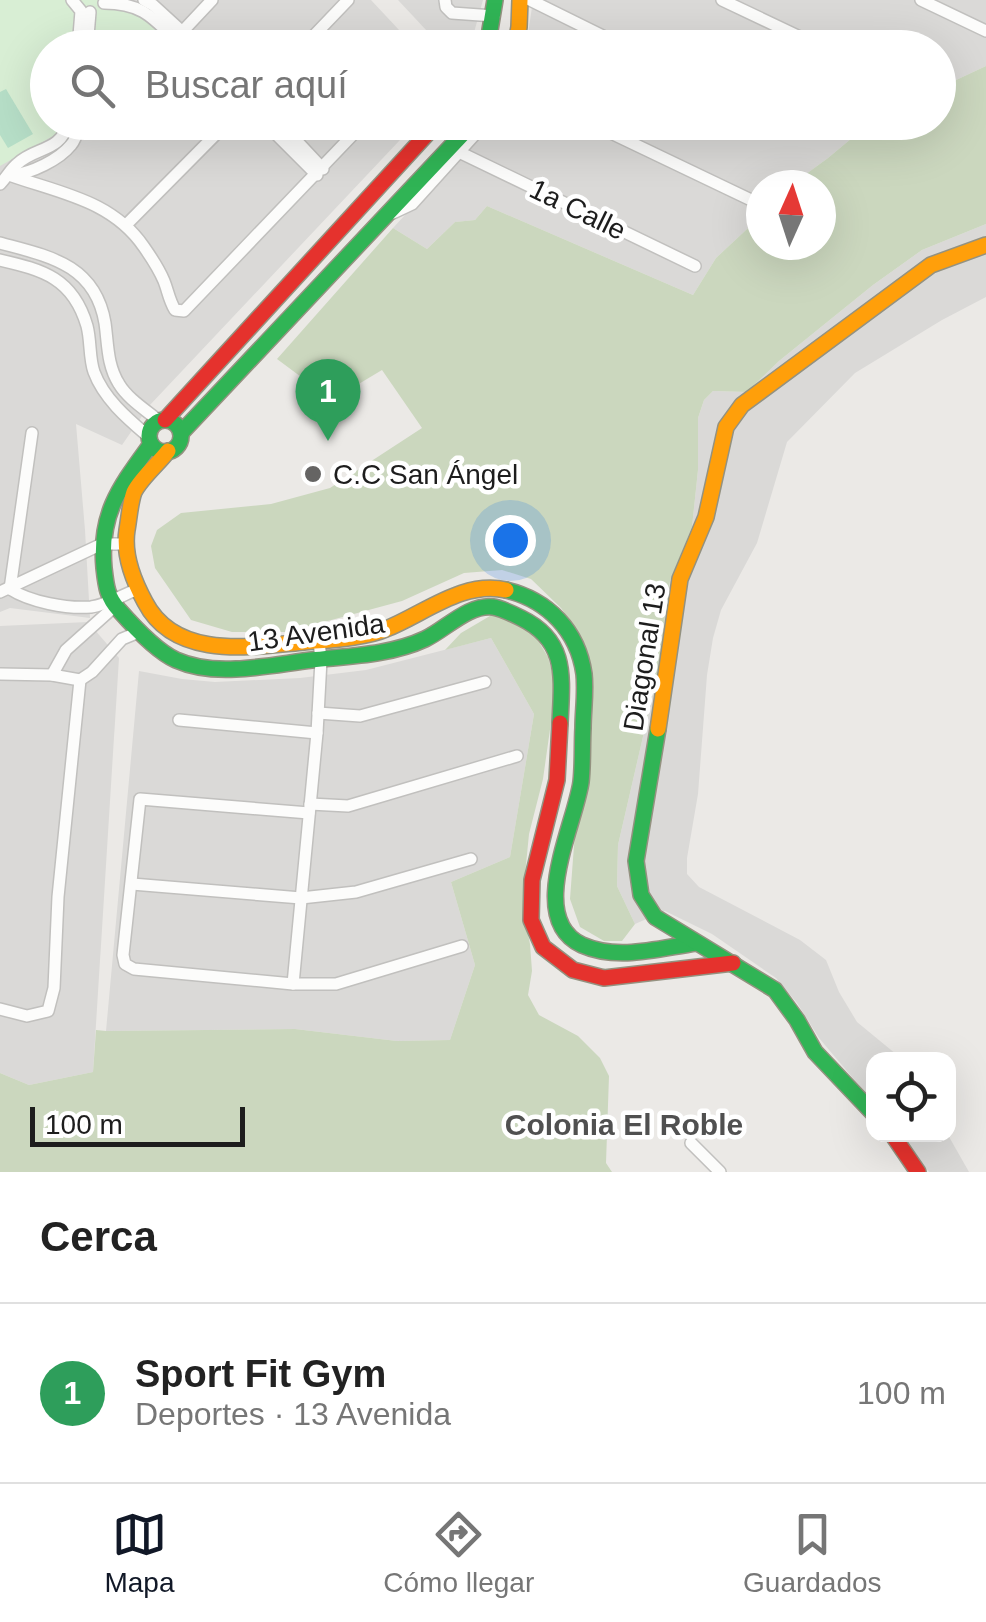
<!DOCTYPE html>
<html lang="es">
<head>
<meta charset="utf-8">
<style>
	body { margin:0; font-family:Arial,sans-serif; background:#f6f6f6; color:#222 }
	.controls { position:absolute; right:30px; bottom:30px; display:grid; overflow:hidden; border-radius:20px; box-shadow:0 10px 40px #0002 }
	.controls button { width:90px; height:90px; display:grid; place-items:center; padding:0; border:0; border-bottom:2px solid #e0e0e0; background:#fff; color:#222; font:50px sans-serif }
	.compass { position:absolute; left:746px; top:170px; width:90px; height:90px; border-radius:50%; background:#fff; box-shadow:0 10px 40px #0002; rotate:3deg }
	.scale { position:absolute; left:30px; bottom:25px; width:215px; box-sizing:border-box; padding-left:10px; border:5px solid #1d1d1d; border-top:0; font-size:28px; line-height:35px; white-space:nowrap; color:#1d1d1d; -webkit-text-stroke:8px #fff; paint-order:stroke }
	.you { position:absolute; left:510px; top:540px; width:35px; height:35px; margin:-25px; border:8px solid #fff; border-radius:50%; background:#1a73e8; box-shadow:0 0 0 15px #1a73e833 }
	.badge { display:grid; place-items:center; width:65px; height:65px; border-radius:50%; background:#111827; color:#fff; font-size:32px; font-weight:700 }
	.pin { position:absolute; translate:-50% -82px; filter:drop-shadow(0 2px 5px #0008) }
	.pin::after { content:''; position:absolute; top:52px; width:35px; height:30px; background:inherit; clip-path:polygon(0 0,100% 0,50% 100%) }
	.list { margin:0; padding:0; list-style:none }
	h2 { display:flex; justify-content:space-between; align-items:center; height:130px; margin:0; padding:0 40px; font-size:42px }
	h2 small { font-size:32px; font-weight:400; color:#767676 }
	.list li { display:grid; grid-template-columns:65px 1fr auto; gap:30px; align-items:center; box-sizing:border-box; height:180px; padding:0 40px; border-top:2px solid #e0e0e0 }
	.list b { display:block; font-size:38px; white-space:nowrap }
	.list p { margin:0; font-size:32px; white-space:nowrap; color:#767676 }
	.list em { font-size:32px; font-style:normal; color:#767676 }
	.icon { flex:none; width:55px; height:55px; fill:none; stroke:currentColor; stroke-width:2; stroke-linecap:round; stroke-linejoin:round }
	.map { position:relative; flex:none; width:986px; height:1172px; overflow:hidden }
	.search { position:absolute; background:#fff; box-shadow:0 10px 40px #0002; left:30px; right:30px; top:30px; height:110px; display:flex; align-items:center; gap:25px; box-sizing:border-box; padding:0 35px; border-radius:55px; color:#767676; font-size:38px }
	.sheet { height:310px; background:#fff }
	nav { display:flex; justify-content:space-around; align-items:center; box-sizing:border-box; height:140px; border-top:2px solid #e0e0e0; background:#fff; font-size:28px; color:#767676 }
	nav a { display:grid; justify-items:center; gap:5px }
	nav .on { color:#111827 }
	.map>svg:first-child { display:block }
	.residential { fill:#dad9d7 }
	.forest { fill:#cbd7be }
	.park { fill:#d8eed4 }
	.pitch { fill:#b6dec7 }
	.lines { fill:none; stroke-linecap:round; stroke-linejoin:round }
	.street-casing { stroke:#c1c0be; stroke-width:14 }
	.fast-casing { stroke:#949280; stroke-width:18 }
	.slow-casing { stroke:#949280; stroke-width:18 }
	.jam-casing { stroke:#949280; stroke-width:18 }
	.street { stroke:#fcfcfb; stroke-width:11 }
	.fast { stroke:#30b455; stroke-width:15 }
	.slow { stroke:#ff9f0a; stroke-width:15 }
	.jam { stroke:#e5322d; stroke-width:15 }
	.poi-dot { fill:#656463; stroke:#fff; stroke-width:4 }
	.labels { text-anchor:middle; stroke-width:9; stroke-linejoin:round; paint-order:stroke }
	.street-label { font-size:28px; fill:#1d1d1d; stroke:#fff }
	.poi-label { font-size:28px; fill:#1d1d1d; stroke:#fff; text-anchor:start }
	.neighbourhood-label { font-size:30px; font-weight:bold; fill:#505050; stroke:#fff }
</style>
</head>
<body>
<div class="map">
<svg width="986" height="1172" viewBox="0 0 986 1172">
	<rect width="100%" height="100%" fill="#ebe9e6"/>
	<g class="residential">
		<path d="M0,0H371L415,47L48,48V122L416,123L149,406L122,445L76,424L85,530L90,618L10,608L0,612Z"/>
		<path d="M398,0H483L470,47H442Z"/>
		<path d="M533,0H986V66L939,88L938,48H526Z"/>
		<path d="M490,123H870L828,158L791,185H761V216L716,258L693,295L487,206L475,220L455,222L427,249L393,228Z"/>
		<path d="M986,224V297L942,320L855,373L787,442L757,543L721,610L713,638L707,675L698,794L687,858V874L699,887L800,940L826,960L839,992L857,1022L902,1059L874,1060L873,1102L819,1038L797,1003L776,978L712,934L665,911L635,924L617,886L618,845L657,676L670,581L692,527L698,470V418L704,400L713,391L747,392L779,361L873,285L922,250Z"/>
		<path d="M88,622L119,658L93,1072L29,1085L0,1073V626Z"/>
		<path d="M491,638L534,714L510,857L451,882L475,965L450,1040L397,1041L295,1029L106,1031L139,671L182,679L215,682L300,678L366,670Z"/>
		<path d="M901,1135H948L969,1172H929Z"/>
	</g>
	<g class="forest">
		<path d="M986,66V224L922,250L873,285L779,361L747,392L713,391L704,400L698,418V470L692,527L670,581L657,676L618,845L617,886L635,924L622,941H604L580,927L570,899L587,673L583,640L561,608L531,579L502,570L464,573L402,601L287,632H232L191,620L155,568L151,546L157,530L181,513L271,504L330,488L422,428L382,370L332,400L277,359L393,228L427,249L455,222L475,220L487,206L693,295L716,258L761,216V245H821V185H791L828,158L870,123L938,122L939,88Z"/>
		<path d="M495,613L530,627L548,657L556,687L543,779L529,834L524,885V914L530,944L532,971L528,995L539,1015L578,1036L600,1058L609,1076L606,1163L612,1172H0V1073L29,1085L93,1072L96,1030L106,1031L295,1029L397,1041L450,1040L475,965L451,882L510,857L534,714L491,638L445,650L461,633Z"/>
	</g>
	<path class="park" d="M0,0H114L138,14L161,31L162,36L156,47L48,48V122L71,123L60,132L0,166Z"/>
	<path class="pitch" d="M6,89L33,134L8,148L0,135V92Z"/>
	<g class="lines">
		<defs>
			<g id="street">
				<path d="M72,0L81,11L78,48"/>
				<path d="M144,0L153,5L200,48"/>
				<path d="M445,0L446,7L452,13L494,16"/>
				<path d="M530,0L627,48"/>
				<path d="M722,0L823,48"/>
				<path d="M921,0L986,31"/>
				<path d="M104,3C146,3 155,21 184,48"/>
				<path d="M87,48L90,12"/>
				<path d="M167,48L212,0"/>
				<path d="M302,48L348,0"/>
				<path d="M264,122L317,175"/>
				<path d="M279,122L323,169"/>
				<path d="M588,122L749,199"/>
				<path d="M782,122L800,131"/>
				<path d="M461,153L695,266"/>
				<path d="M9,175C59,193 112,200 144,247C151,257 159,269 164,281C168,291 169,300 175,310L184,311L365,122"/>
				<path d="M13,175C31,173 59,160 71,145C76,140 78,130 80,122"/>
				<path d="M0,184C6,178 11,169 17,164C36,146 60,153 69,122"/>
				<path d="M393,213L412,204L486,122"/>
				<path d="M126,225L228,122"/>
				<path d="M0,243C48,256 95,264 105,323C108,344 107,365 119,384C128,399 146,410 159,421"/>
				<path d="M0,260C43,270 73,278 87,326C91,341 89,358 94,372C104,399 128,419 149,437"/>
				<path d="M10,589L32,433"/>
				<path d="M10,589C30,602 67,609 91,607C106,605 123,595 138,589"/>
				<path d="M0,592L102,544H125"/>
				<path d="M0,674L52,675L80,680L92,672L122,639L139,632"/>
				<path d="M52,675L66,650L114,607"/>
				<path d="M318,713L360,716L485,682"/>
				<path d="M179,720L317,733"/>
				<path d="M310,804L348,806L517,756"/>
				<path d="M309,813L140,799L123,955L125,964L134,969L293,984H336L462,946"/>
				<path d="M132,884L301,898L356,892L471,859"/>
				<path d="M293,984L317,733L321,660L319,641"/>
				<path d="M0,1009L27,1016L48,1011L54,988L58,897L80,680"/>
				<path d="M691,1143L720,1172"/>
			</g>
			<g id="fast">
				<path d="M487,48L495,0"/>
				<circle cx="165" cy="436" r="16"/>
				<path d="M181,433L474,122"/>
				<path d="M151,444C120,487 99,513 104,568C106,586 107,597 119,610C134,627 156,651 176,660C194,668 217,670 236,669C262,668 287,663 312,660C349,656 391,655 425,639C445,630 468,604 493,607C501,608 513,614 521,618C568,641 562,677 560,723"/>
				<path d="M506,590C548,600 578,631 584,674C586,692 583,711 583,728C582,746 583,765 581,782C575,825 526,919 582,945C618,961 660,948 696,943"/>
				<path d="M658,729L636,861L641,895L655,917L775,990L797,1020L815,1052L874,1114"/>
			</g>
			<g id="slow">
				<path d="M515,48L519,27L520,0"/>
				<path d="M168,451C158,464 141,478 134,492C130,503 129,519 127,530C123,555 133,580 145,602C175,660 250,647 304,642C326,640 366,638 386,629C424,614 463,580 506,590"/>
				<path d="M658,729L680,579L706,517L726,427L742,405L931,265L986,245"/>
			</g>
			<g id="jam">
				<path d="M165,420L438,122"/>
				<path d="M560,723L557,780L532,880L531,920L543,947L573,970L604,978L733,963"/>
				<path d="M892,1134L918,1172"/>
			</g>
		</defs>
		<use href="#street" class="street-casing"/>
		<use href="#fast" class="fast-casing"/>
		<use href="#slow" class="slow-casing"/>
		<use href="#jam" class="jam-casing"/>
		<use href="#street" class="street"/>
		<use href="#fast" class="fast"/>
		<use href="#slow" class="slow"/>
		<use href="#jam" class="jam"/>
	</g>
	<circle class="poi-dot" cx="313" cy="474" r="10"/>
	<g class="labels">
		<g class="street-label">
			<text transform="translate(578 209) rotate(26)" y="10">1a Calle</text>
			<text transform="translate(316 632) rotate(-8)" y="10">13 Avenida</text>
			<text transform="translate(644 657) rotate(-81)" y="10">Diagonal 13</text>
		</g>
		<g class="poi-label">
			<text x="333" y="484">C.C San Ángel</text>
		</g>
		<g class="neighbourhood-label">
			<text x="624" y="1135">Colonia El Roble</text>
		</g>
	</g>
</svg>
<div class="controls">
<button><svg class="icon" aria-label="locate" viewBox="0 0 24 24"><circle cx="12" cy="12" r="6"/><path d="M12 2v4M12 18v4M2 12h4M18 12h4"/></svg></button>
</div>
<svg class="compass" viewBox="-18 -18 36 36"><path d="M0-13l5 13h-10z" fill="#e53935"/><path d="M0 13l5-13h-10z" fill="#767676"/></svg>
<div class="scale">100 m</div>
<div class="you"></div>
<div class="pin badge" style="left:328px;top:441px;background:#2e9e5b">1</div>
<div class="search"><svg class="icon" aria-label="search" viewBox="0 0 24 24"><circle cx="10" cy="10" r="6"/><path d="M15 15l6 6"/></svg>Buscar aquí</div>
</div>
<section class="sheet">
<h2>Cerca<small></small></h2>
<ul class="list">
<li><span class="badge" style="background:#2e9e5b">1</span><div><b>Sport Fit Gym</b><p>Deportes · 13 Avenida</p></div><em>100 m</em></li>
</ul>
</section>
<nav>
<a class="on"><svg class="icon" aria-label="map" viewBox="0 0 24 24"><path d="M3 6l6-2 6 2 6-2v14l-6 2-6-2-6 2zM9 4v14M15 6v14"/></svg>Mapa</a>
<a><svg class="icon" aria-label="directions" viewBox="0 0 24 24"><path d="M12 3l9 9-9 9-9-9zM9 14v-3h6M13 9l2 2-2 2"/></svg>Cómo llegar</a>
<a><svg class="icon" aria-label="saved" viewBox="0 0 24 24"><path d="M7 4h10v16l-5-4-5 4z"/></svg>Guardados</a>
</nav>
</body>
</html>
